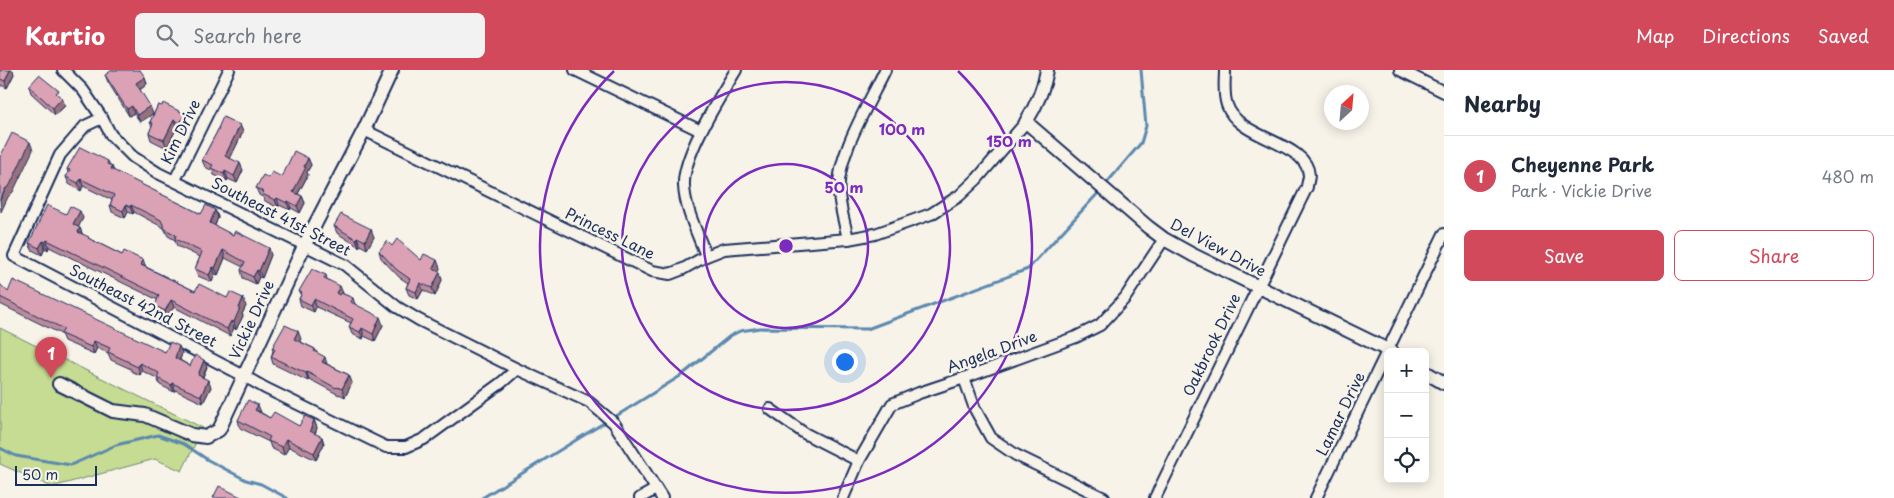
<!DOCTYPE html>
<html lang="en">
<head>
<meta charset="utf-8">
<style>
	body { margin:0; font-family:"Playpen Sans",sans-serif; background:#f2f2f3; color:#1f2937 }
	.controls { position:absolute; right:15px; bottom:15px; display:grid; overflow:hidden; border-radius:8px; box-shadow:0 2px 12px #0003 }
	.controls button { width:45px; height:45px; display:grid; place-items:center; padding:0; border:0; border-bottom:1px solid #e0e1e3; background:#fff; color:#1f2937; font:25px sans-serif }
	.compass { position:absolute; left:1324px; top:15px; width:45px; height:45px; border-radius:50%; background:#fff; box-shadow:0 2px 12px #0003; rotate:26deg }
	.scale { position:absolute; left:15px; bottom:12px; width:82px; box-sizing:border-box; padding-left:5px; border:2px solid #1b2f5e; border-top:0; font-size:14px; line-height:18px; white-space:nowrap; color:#1b2f5e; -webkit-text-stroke:4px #f7f3e8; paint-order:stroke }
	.you { position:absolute; left:844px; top:291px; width:18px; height:18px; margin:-12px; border:4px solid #fff; border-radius:50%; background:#1a73e8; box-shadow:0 0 0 8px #1a73e833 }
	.badge { display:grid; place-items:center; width:32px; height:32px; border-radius:50%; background:#d1495b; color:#fff; font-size:16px; font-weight:700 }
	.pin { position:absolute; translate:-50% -41px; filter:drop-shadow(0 1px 2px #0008) }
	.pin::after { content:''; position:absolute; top:26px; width:18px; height:15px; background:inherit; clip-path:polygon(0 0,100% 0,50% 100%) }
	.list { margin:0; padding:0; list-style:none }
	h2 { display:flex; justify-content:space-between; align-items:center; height:65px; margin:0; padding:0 20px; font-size:21px }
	h2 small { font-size:16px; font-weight:400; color:#747a83 }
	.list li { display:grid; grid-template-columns:32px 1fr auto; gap:15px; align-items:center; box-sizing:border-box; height:80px; padding:0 20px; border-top:1px solid #e0e1e3 }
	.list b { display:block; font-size:19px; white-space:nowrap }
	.list p { margin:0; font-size:16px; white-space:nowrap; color:#747a83 }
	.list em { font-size:16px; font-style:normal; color:#747a83 }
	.actions { display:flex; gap:10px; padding:15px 20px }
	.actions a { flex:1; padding:11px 0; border:1px solid #d1495b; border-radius:8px; text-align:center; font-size:18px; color:#d1495b }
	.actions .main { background:#d1495b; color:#fff }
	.icon { flex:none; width:28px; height:28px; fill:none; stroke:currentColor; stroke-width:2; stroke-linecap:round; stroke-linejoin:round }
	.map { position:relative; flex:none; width:1444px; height:428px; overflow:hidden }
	header { display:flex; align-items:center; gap:30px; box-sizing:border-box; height:70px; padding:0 25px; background:#d1495b; color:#fff }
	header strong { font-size:24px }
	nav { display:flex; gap:28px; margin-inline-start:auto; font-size:18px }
	.search { width:350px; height:45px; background:#f2f2f3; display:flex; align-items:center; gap:12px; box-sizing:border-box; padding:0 18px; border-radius:8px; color:#747a83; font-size:19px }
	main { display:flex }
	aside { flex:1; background:#fff }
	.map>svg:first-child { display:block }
	.green { fill:#c5dc92; stroke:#708678 }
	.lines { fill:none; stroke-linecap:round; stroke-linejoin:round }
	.stream { stroke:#5b88b0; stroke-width:3 }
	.minor-casing { stroke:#1b2f5e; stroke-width:14 }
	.tertiary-casing { stroke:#1b2f5e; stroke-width:16 }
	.minor { stroke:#f7f3e8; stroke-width:10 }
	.tertiary { stroke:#f7f3e8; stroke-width:12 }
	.wall { fill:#bb8b9b; stroke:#1b2f5e }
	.shaded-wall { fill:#99717e; stroke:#1b2f5e }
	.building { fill:#daa2b4; stroke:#1b2f5e }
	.ring { fill:none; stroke:#7b2cbf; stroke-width:2.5 }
	.labels { text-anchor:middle; stroke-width:5; stroke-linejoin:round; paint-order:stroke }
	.street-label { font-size:15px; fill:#1b2f5e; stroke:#f7f3e8 }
	.centre { fill:#7b2cbf; stroke:#f7f3e8; stroke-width:2.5 }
	.ring-label { font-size:15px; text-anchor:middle; font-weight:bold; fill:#7b2cbf; stroke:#f7f3e8; stroke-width:5; stroke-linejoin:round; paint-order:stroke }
</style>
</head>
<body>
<header>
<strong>Kartio</strong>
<div class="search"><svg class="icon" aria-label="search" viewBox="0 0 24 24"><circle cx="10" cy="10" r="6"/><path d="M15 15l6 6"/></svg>Search here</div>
<nav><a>Map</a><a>Directions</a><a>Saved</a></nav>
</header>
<main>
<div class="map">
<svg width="1444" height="428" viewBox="0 0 1444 428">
	<rect width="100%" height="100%" fill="#f7f3e8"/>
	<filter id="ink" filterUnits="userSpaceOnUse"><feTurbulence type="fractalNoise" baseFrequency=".02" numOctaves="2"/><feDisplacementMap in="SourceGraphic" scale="10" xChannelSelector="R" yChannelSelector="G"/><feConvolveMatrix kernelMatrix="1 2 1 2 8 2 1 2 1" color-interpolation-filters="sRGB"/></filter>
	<g filter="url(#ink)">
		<path class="green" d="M0,258L203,358L182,401L155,389L52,417L0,394Z"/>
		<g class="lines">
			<g class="stream">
				<path d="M1105,115L1141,73L1146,56L1141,0"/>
				<path d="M613,348L682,305L730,266L740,261L760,258L867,259L1028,199L1101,120"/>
				<path d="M0,378L16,386L71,395L116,375L158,365L184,374L208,390L246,410L261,414L287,428"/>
				<path d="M482,428L607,351"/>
			</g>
			<defs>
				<g id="minor">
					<path d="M63,0L83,20L102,48L111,65L133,87L158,103L345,195L397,237L419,250L517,299L589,332L614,353L662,428"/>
					<path d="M575,0L701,61"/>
					<path d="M1400,0L1444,22"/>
					<path d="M102,48L85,56L60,85L14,186L244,306L265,318L386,377H406L424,369L501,313L517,299"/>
					<path d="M364,60L652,201L670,204L683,199L706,186L724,179L848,169L875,164L931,144L959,126L977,109L1026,52"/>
					<path d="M175,110L229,0"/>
					<path d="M848,169C845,154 840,139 839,123C835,88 870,32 885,0"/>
					<path d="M706,186C698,164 685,139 684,116C682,86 720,27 736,0"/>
					<path d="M964,308L975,339L991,368L1016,385L1104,428"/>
					<path d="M770,339L804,363L859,391"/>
					<path d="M640,428L656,419"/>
					<path d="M843,428L859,391L892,334L919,323L964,308L1076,267L1100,255L1125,228L1164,169"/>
					<path d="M1155,428L1307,117C1307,114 1309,109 1309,105C1307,71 1238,70 1227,35C1223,24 1225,11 1225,0"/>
					<path d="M1316,428L1444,164"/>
				</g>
				<g id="tertiary">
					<path d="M1047,0C1044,19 1036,36 1026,52L1148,157L1164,169L1193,185L1392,282"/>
					<path d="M1425,302L1444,313"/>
					<path d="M59,314L113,341L145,345L192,365L206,367L219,360L305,174L364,60L392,0"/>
				</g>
			</defs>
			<use href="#minor" class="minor-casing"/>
			<use href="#tertiary" class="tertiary-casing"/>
			<use href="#minor" class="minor"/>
			<use href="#tertiary" class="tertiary"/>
		</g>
		<g class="wall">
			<path d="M0,0L14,4L7,18L1,15L0,18Z"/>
			<path d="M105,5L145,7L147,14L140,20L153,44L140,52L134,43L129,46L108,12Z"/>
			<path d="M29,16L61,27L62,28L65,36L55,45L31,23Z"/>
			<path d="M158,35L187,51L183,60L177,57L167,78L151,70L149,63L152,57L150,52Z"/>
			<path d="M240,55L243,62L230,88L243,100L237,113L228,109L227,111L214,105L213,101L205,97L202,90L218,60V58Z"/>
			<path d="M308,88L311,95L307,102L308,105L298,124L302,126L305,133L300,143L291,138L290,140L279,135L278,138L265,131L264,128L259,125L256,118L269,108L282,107Z"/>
			<path d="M108,91L110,95L112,96L114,101L201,144L215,140L218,147L215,156L271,185L262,208L259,207L256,214L243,208L241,200L243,197L225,188L218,205L215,204L212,212L198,206L195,199L200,187L177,176L175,170L168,166L164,158L134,142L133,144L128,142L125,148L112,142L110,135L112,130L83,116L81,121L69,114L66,107L68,103L67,99Z"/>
			<path d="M66,144L83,148L78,157L80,158L82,164L90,169L122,185L143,190L146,197L195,221L227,228L246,236L242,244L243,246L236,260L234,258L230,266L174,237L167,248L158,244L155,236L158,230L49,177L48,180L45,178L42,185L32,180L29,173Z"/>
			<path d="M334,156L374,167L367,179L360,175L359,177L337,163Z"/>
			<path d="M392,176L421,190L440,198L438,202L442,210L435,226L423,220L418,229L409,225L406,218L408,213L399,207L381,188L379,181Z"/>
			<path d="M326,205L327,209L343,223V224L353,228L355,234L383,255L375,271L364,266L363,269L352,264L349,257L351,253L316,237L314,242L301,236L299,229L301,225L299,221Z"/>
			<path d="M0,214L8,222L165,282L182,283L180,290L190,296L204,290L207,297L203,307L211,317L203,333L175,320L174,322L160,315L157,308L142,301L140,305L131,301V299L111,290L108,283L97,278L94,284L64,271L61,264L0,234Z"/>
			<path d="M301,269L299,271L315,279L317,283L327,294L349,305L352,313L345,327L339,324V325L309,309L308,311L273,294L271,287L273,281L272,278Z"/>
			<path d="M260,342L270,348L299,356L314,350L317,358L315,364L322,367L324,374L316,390L289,377L284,385L271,378L269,372L240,358L238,350Z"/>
		</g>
		<g class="shaded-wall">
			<path d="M10,0H13L14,4L7,18L5,11Z"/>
			<path d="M145,7L147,14L138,21L136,13Z"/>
			<path d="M62,28L65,36L55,45L53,38Z"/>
			<path d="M132,36L134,43L129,46L127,39Z"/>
			<path d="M150,36L153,44L140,52L137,45Z"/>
			<path d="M185,44L187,51L183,60L180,53Z"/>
			<path d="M174,50L177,57L167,78L164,70Z"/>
			<path d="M240,55L243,62L228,93L225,86Z"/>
			<path d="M30,72L33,80L13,122L8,127L1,142L0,130Z"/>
			<path d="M308,88L311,95L307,102L308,105L295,129L293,122Z"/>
			<path d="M240,93L243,100L237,113L234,106Z"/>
			<path d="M225,101L228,109L227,111L224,104Z"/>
			<path d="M81,109L83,116L81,121L78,113Z"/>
			<path d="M302,126L305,133L300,143L297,136Z"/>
			<path d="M277,128L279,135L278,138L275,130Z"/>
			<path d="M288,131L291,138L290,140L287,133Z"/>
			<path d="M126,135L128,142L125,148L123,141Z"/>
			<path d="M131,135L134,142L133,144L130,137Z"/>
			<path d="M215,140L218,147L213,161L210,153Z"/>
			<path d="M80,141L83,148L76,162L73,154Z"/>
			<path d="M80,158L83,165L78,162Z"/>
			<path d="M371,159L374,167L367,179L365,171Z"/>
			<path d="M357,167L360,175L359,177L356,169Z"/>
			<path d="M47,170L49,177L48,180L45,172Z"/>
			<path d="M43,171L45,178L42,185L39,178Z"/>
			<path d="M269,178L271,185L262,208L259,201Z"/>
			<path d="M223,180L225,188L218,205L215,198Z"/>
			<path d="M143,190L146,197L141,195Z"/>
			<path d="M437,190L440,198L436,207L433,199Z"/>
			<path d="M213,197L215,204L212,212L209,205Z"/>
			<path d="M257,200L259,207L256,214L253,207Z"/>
			<path d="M440,202L442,210L435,226L432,218Z"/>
			<path d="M420,213L423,220L418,229L416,222Z"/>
			<path d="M340,216L343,223L339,230L336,223Z"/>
			<path d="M243,228L246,236L242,244L243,246L236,260L234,252Z"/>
			<path d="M314,229L316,237L314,242L311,235Z"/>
			<path d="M171,230L174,237L167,248L165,241Z"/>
			<path d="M380,247L383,255L375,271L373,264Z"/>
			<path d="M231,251L234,258L230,266L227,259Z"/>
			<path d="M362,258L364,266L363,269L360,262Z"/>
			<path d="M298,261L301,269L297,276L294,269Z"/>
			<path d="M94,271L97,278L94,284L91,277Z"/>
			<path d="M179,276L182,283L178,296L175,288Z"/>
			<path d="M325,287L327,294L322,292Z"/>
			<path d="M204,290L207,297L200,312L198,305Z"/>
			<path d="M140,293L142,301L140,305L138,297Z"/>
			<path d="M307,302L309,309L308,311L306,303Z"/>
			<path d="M349,305L352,313L345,327L342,319Z"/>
			<path d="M208,310L211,317L203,333L201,326Z"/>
			<path d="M172,313L175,320L174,322L171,315Z"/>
			<path d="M258,335L261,342L255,340Z"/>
			<path d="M314,350L317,358L313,369L310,361Z"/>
			<path d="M322,367L324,374L316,390L314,383Z"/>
			<path d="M286,369L289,377L284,385L282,377Z"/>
		</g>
		<g class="building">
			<path d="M0,0H10L5,11L0,9Z"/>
			<path d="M112,0H140L145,7L136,13L150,36L137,45L132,36L127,39L105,5Z"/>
			<path d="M39,5L59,21L56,23L62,28L53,38L29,16Z"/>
			<path d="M163,33L185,44L180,53L174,50L164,70L149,63L153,53L150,52L158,35L162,36Z"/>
			<path d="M223,47L240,55L225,86L240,93L234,106L225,101L224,104L211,98L213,95L202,90L219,58H218Z"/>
			<path d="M12,63L30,72L10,115L5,119L0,130V87Z"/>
			<path d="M80,77L108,91L107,94L112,96L111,99L201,144L206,135L215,140L210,153L233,165L235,161L269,178L259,201L257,200L253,207L241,200L245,192L223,180L215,198L213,197L209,205L195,199L202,182L175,169L176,165L165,159L161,150L131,135L130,137L126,135L123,141L110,135L114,125L81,109L78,113L66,107L70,100L67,99Z"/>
			<path d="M294,81L308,88L304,97H306L293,122L302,126L297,136L288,131L287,133L277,128L275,130L262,124L264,122L256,118L263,105L269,108L272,102L282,107Z"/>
			<path d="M47,135L66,144L70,136L80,141L73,154L80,158L78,162L89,167L88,168L122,185L124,181L143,190L141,195L195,221L199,214L227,228L230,222L243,228L239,238H240L234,252L231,251L227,259L171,230L165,241L155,236L159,225L47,170L45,172L43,171L39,178L29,173Z"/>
			<path d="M341,144L371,159L365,171L357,167L356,169L334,156Z"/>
			<path d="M397,169L421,190L424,184L437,190L433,199L440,202L432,218L420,213L416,222L406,218L410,209L397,200L379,181L387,171L392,176Z"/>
			<path d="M312,199L326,205L324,208L340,216L336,223L339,225L341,223L353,228L351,232L380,247L373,264L362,258L360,262L349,257L353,249L314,229L311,235L299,229L302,223L299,221Z"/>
			<path d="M13,210L165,282L170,272L179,276L175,288L190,296L195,285L204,290L198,305L208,310L201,326L172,313L171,315L157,308L159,303L140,293L138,297L129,293V292L108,282L110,278L94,271L91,277L61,264L64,259L0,227V214L8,222Z"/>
			<path d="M285,255L298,261L294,269L315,279L314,281L325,287L322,292L349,305L342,319L337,317L336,318L307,302L306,303L271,287L275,279L272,278Z"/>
			<path d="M248,330L258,335L255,340L270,348L274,342L299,356L305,346L314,350L310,361L322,367L314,383L286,369L282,377L268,371L270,367L238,350Z"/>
			<path d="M219,416L243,428H213Z"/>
		</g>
	</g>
	<g class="ring">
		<circle cx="786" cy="176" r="82"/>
		<circle cx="786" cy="176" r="164"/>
		<path d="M958 1A246 246 0 1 1 614 1"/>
	</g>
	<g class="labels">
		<g class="street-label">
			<text transform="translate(181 62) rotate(-64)" y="5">Kim Drive</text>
			<text transform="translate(281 147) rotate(27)" y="5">Southeast 41st Street</text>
			<text transform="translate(610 164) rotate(26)" y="5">Princess Lane</text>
			<text transform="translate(1218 178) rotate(28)" y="5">Del View Drive</text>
			<text transform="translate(143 236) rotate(27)" y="5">Southeast 42nd Street</text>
			<text transform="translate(252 250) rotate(-65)" y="5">Vickie Drive</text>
			<text transform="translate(1212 275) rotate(-64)" y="5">Oakbrook Drive</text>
			<text transform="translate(992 282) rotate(-20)" y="5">Angela Drive</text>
			<text transform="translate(1341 344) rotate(-64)" y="5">Lamar Drive</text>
		</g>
	</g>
	<circle cx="786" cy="176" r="8" class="centre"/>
	<g class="ring-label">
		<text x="902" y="65">100 m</text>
		<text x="1009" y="77">150 m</text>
		<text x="844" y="123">50 m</text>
	</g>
</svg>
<div class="controls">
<button>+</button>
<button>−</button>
<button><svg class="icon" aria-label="locate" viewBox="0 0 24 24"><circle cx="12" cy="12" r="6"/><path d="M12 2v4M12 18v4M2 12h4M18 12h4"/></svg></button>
</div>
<svg class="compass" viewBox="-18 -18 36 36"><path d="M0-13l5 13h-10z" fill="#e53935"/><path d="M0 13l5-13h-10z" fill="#747a83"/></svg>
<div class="scale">50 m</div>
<div class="you"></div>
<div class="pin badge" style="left:51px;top:308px">1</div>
</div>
<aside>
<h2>Nearby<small></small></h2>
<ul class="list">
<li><span class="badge">1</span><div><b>Cheyenne Park</b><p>Park · Vickie Drive</p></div><em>480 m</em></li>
</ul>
<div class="actions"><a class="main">Save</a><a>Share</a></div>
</aside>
</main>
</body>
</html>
